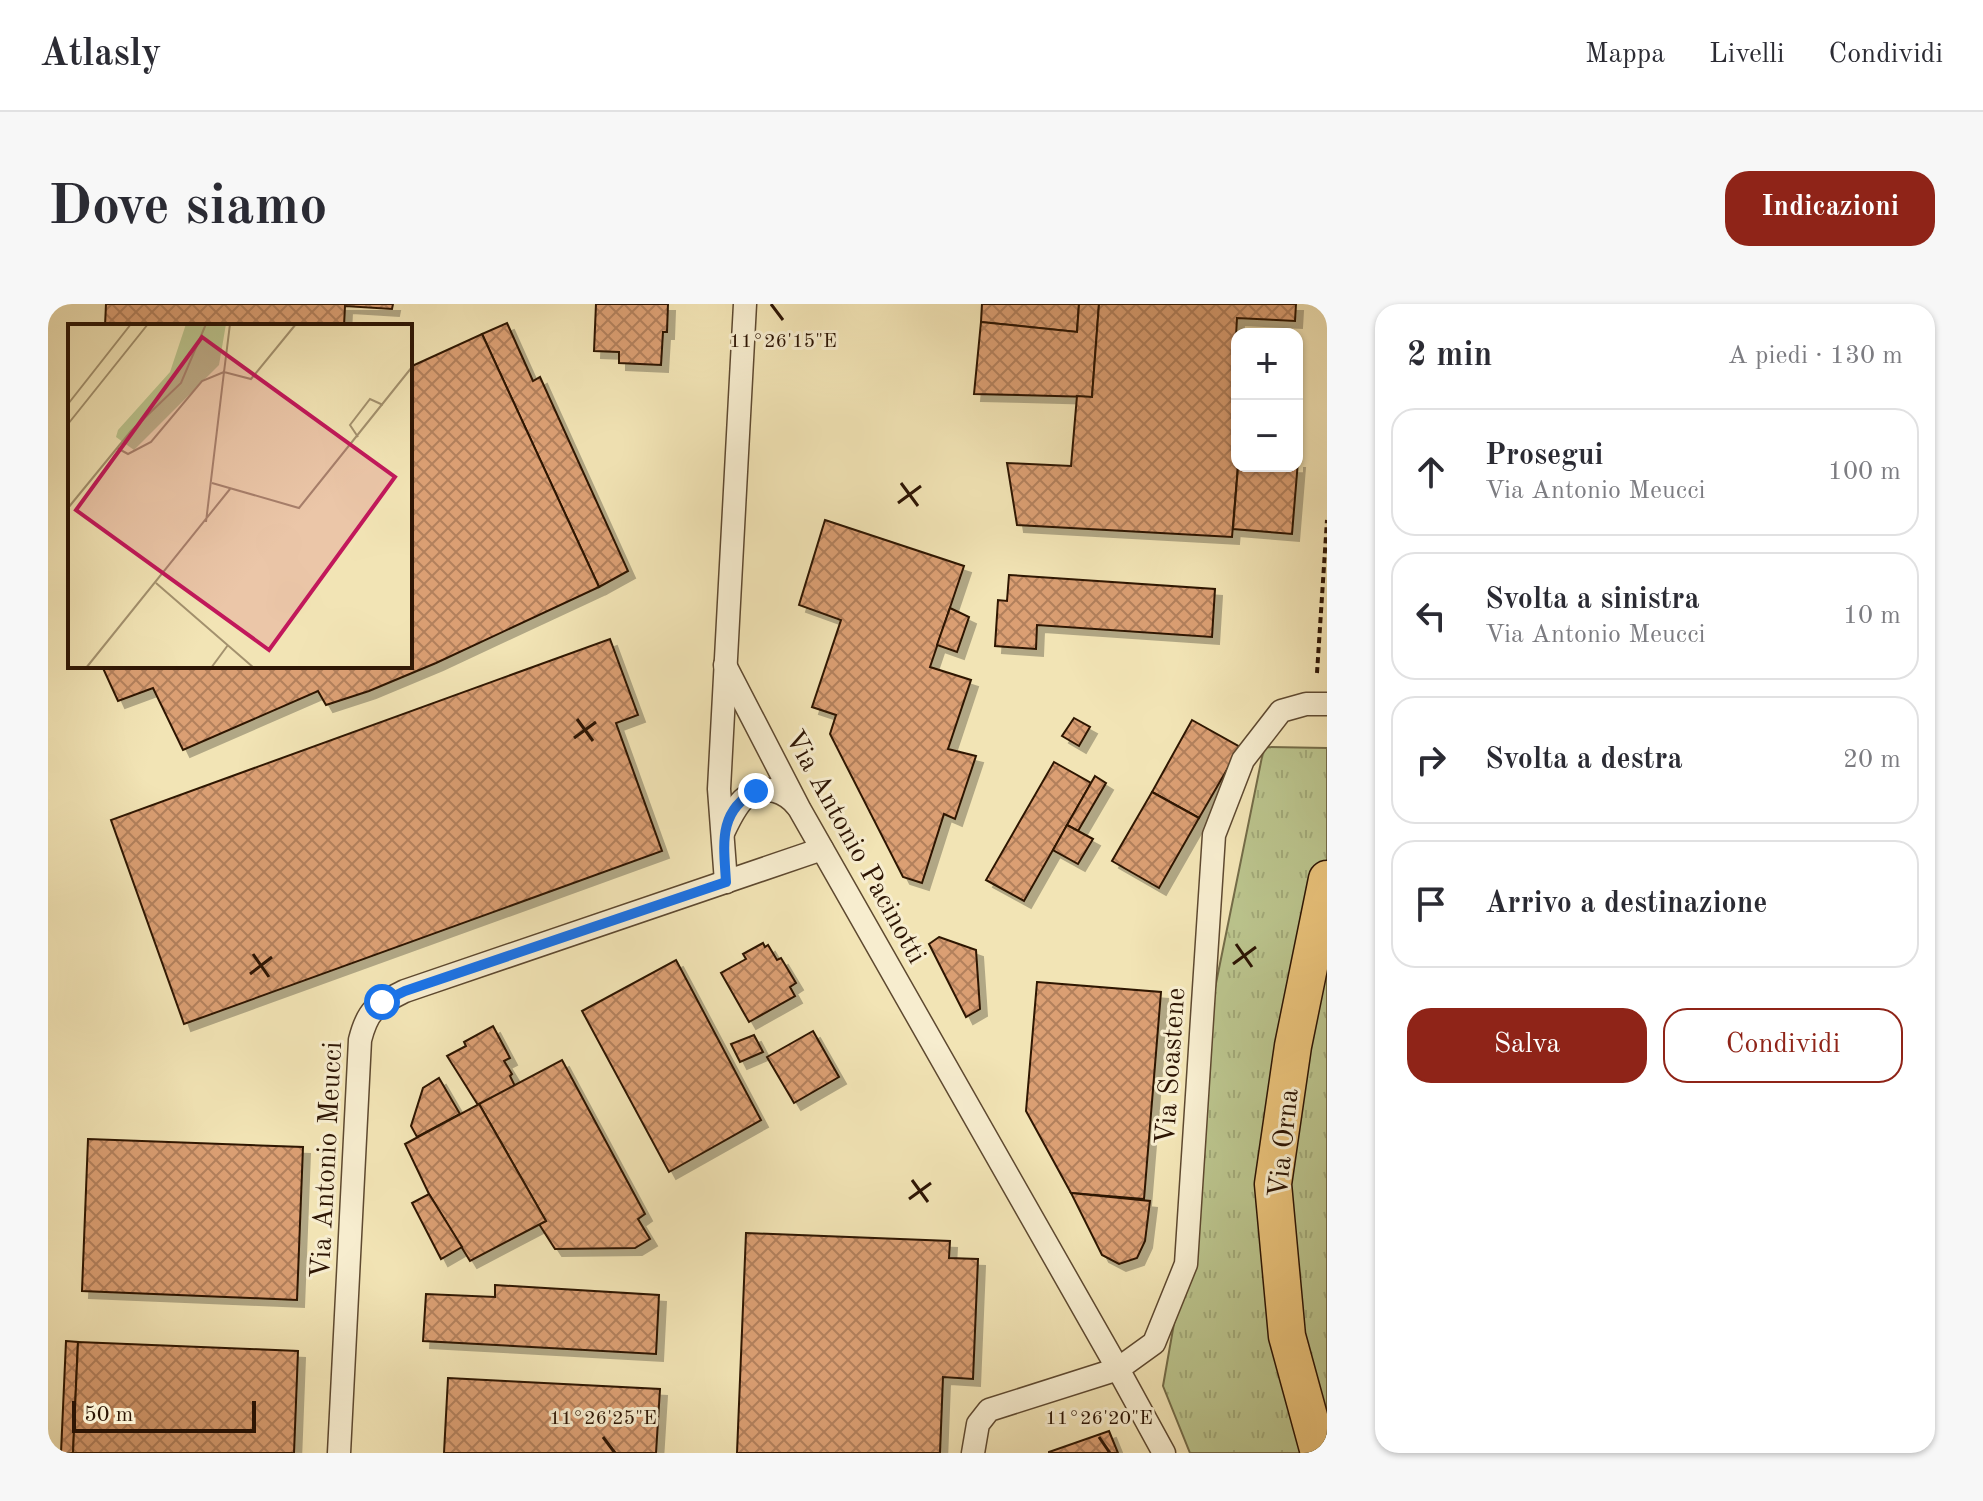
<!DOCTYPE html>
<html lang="it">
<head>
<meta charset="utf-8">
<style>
	body { margin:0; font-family:"Old Standard TT",serif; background:#f7f7f7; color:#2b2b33 }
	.controls { position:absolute; right:24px; top:24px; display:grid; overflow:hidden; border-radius:16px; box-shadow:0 2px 6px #0004 }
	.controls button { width:72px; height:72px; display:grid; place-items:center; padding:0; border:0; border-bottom:2px solid #e1e1e2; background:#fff; color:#2b2b33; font:40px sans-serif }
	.scale { position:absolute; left:24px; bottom:20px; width:184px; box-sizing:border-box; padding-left:8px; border:4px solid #2d1504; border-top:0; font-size:22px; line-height:28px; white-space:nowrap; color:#2d1504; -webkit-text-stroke:6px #f7edcf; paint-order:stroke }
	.stop { position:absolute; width:24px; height:24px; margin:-18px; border:6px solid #1a73e8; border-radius:50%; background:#fff }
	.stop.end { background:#1a73e8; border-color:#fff; box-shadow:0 2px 8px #0008 }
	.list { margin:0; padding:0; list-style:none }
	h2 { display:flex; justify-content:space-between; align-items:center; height:104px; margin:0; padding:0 32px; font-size:34px }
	h2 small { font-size:26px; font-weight:400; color:#7c7c81 }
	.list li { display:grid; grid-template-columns:52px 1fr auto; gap:24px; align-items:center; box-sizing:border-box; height:128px; margin:0 16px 16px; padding:0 16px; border:2px solid #e1e1e2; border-radius:24px }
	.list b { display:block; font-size:30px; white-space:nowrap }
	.list p { margin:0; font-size:26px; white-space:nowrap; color:#7c7c81 }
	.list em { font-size:26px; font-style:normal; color:#7c7c81 }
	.actions { display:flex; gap:16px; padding:24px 32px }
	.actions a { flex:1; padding:18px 0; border:2px solid #8f2418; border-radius:24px; text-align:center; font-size:28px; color:#8f2418 }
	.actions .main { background:#8f2418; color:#fff }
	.icon { flex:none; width:44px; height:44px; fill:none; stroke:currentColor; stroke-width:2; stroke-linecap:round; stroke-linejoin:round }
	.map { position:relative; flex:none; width:1279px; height:1149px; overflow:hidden; border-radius:24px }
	header { display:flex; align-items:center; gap:48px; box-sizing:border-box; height:112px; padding:0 40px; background:#fff; border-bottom:2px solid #e1e1e2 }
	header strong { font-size:38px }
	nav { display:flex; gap:44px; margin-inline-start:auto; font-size:28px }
	.intro { display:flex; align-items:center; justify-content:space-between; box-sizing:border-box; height:192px; padding:0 48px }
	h1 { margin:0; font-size:56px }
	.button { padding:20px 36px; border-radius:24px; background:#8f2418; color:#fff; font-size:28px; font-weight:700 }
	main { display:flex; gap:48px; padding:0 48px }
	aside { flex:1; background:#fff; border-radius:24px; box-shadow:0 2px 6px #0004 }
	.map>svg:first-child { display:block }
	.grass { fill:url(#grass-tufts); stroke:#746c48; stroke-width:2 }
	.building { fill:url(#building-cross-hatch); stroke:#2d1504; stroke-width:2; filter:url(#shadow) }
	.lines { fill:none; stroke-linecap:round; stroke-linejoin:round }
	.minor-casing { stroke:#5e4930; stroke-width:25 }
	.primary-casing { stroke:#2d1504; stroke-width:39 }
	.path { stroke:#2d1504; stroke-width:4; stroke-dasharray:6 4; stroke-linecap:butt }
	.minor { stroke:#f7edcf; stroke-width:22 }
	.primary { stroke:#e9c27a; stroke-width:36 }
	.route { stroke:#1a73e8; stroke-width:10 }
	.ticks { fill:none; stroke:#2d1504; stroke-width:3 }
	.labels { text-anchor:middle; stroke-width:6; stroke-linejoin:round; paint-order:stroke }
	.street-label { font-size:28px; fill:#2d1504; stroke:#f7edcf }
	.inset-road { fill:none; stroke:#a3916e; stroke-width:2 }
	.view { fill:#c2185b; fill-opacity:0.15; stroke:#c2185b; stroke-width:4 }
	.inset-edge { fill:none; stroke:#2d1504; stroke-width:4 }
	.ticks-label { font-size:20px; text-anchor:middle; fill:#2d1504; stroke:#f7edcf; stroke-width:6; stroke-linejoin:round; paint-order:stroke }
</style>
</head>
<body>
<header>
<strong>Atlasly</strong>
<nav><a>Mappa</a><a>Livelli</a><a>Condividi</a></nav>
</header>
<div class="intro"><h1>Dove siamo</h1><a class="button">Indicazioni</a></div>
<main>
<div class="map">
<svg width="1279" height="1149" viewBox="0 0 1279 1149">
	<defs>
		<pattern id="grass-tufts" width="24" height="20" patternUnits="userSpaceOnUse" patternTransform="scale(2)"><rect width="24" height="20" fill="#bbc48d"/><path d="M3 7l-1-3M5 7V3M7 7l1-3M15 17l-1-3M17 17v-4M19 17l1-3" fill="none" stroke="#a1a878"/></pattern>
		<pattern id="building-cross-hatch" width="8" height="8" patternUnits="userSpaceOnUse" patternTransform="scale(2)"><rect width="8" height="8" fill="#db9f73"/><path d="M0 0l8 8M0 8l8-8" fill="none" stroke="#b2805c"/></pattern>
		<filter id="shadow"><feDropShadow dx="7" dy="7" stdDeviation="0" flood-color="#0004"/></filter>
	</defs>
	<rect width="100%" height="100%" fill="#f2e4b5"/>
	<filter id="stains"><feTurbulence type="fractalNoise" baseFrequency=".0025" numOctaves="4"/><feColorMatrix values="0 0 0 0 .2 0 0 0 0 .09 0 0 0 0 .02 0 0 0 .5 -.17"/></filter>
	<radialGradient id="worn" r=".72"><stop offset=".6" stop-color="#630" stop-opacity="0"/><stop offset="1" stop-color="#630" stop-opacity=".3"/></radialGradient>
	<path class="grass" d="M1216,443L1279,444V1149H1142L1115,1082L1154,860L1164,699Z"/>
	<g class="building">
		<path d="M58,0H345L344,5L297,2L296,22H57Z"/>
		<path d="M548,0H620L619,28H615L613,61L571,59V48L546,47Z"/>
		<path d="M934,0H1031L1029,28L933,18Z"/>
		<path d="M1031,0H1051L1044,93L926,90L933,18L1029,28Z"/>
		<path d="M1051,0H1248L1247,17L1189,14L1184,105H1189L1190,162L1184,233L969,221L959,159L1023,162L1029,92L1044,93Z"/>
		<path d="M459,19L485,77L492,73L580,267L551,283L434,30Z"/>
		<path d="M434,30L551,283L388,359L321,387L278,401L270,387L135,446L105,384L70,397L54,362H362V63Z"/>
		<path d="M1249,157H1250L1244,230L1185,225L1190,163L1249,162Z"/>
		<path d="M777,216L916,262L882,363L923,376L900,445L928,452L907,515L896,510L874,579L855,573L782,430L788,411L764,403L793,316L751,301Z"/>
		<path d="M961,271L1167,285L1164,333L989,321L988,345L947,342L950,296L959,297Z"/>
		<path d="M902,304L921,313L909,348L889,341Z"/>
		<path d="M562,335L590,411L568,419L614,547L136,720L63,516Z"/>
		<path d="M1026,414L1042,423L1031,442L1014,432Z"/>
		<path d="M1144,416L1192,443L1151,514L1104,488Z"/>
		<path d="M1006,458L1043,479L976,597L938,576Z"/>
		<path d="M1047,472L1058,479L1030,527L1019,521Z"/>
		<path d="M1104,488L1151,514L1111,584L1064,557Z"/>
		<path d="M1019,521L1045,535L1030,560L1005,546Z"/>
		<path d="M891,633L928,646L932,705L918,713L881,640Z"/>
		<path d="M715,639L717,643L720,641L729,656L733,654L748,679L742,683L747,692L701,718L673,669L698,655L695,650Z"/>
		<path d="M628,656L713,816L621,868L534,707Z"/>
		<path d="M989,678L1113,688L1096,895L1023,889L978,807Z"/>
		<path d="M445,722L462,754L456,757L464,770L462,772L467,782L430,801L399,752L418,742L416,738Z"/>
		<path d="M765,727L791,773L746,799L719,753Z"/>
		<path d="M706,731L715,748L692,758L683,740Z"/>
		<path d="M514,756L597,910L590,915L602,935L587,944L507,945L491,920L498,917L431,800Z"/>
		<path d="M391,774L412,810L369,833L363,822L375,784Z"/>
		<path d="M431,800L498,917L422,957L381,890L357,840Z"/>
		<path d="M40,835L255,843L249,996L34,987Z"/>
		<path d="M1023,889L1102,897L1097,937L1089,954L1071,960L1054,951Z"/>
		<path d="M381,890L414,943L393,955L364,899Z"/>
		<path d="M698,929L902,937L901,954L930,955L925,1075L895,1073L892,1149H689Z"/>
		<path d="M447,981L611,991L608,1050L375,1037L378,990L447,993Z"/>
		<path d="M18,1037L30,1038L25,1149H13Z"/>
		<path d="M30,1038L250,1047L246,1149H25Z"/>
		<path d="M400,1074L612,1085L608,1149H396Z"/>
		<path d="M1061,1127L1070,1149H1001V1148Z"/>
	</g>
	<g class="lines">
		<defs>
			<g id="minor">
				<path d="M677,361L752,506L1070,1065L941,1106L930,1120L925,1149"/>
				<path d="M675,529C686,506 697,480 727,487C737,490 743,494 749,502"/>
				<path d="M678,578L671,485L697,0"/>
				<path d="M291,1149L312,736C320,704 329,701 357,687L774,545"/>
				<path d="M1116,1149L1070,1065L1106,1039L1138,960L1166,531L1195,456L1233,407L1258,400H1279"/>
			</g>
			<path id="primary" d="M1271,1149L1239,1032L1225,880L1245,742L1279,575"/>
		</defs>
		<use href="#minor" class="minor-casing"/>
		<use href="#primary" class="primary-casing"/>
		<path class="path" d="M1269,369L1279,216"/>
		<use href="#minor" class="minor"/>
		<use href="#primary" class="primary"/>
	</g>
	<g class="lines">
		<path class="route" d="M334,698L357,687L678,578C676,542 669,507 708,487"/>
	</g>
	<path class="ticks" d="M723,0L735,16M853,179L870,202M850,199L873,182M529,415L545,437M526,434L548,418M1188,640L1204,663M205,650L221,673M1185,660L1208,643M202,670L224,653M864,876L880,898M861,895L883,879M555,1133L567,1149M1051,1133L1062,1149"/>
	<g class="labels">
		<g class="street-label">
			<text transform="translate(809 542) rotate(61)" y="10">Via Antonio Pacinotti</text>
			<text transform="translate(1121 762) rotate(-86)" y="10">Via Soastene</text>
			<text transform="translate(1234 839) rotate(-84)" y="10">Via Orna</text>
			<text transform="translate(277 856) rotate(-87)" y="10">Via Antonio Meucci</text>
		</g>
	</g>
	<g transform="translate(20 20)">
		<rect width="344" height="344" fill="#f2e4b5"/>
		<path d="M118,0H158L151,41L66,126L48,113L50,106L102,48Z" fill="#bbc48d"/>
		<path class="inset-road" d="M0,80L63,0M0,100L80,0M290,113L282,101L302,75L315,81M49,124L60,130L83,118L134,57L156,48L162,0M144,159L231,184L344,43M0,184L63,107L113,59L138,0M138,198L156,48L183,55L228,0M88,259L186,344M18,344L162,165M143,344L160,321"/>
		<path class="view" d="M134,13L327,153L201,326L8,186Z"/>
		<rect width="344" height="344" class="inset-edge"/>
	</g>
	<g class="ticks-label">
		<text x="735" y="43">11°26'15"E</text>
		<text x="555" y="1120">11°26'25"E</text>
		<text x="1051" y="1120">11°26'20"E</text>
	</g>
	<rect width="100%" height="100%" filter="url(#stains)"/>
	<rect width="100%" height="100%" fill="url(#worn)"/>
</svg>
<div class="controls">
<button>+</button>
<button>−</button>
</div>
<div class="scale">50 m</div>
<div class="stop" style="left:334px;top:698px"></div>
<div class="stop end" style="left:708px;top:487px"></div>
</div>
<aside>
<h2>2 min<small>A piedi · 130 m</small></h2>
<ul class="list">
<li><svg class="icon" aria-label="ahead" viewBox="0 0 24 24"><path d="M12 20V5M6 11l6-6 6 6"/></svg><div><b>Prosegui</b><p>Via Antonio Meucci</p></div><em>100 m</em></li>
<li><svg class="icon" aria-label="left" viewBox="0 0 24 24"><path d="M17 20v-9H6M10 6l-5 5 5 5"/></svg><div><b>Svolta a sinistra</b><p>Via Antonio Meucci</p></div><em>10 m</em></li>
<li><svg class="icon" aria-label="right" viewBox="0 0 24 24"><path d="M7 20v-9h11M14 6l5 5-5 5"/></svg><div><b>Svolta a destra</b></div><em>20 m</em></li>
<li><svg class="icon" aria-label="arrive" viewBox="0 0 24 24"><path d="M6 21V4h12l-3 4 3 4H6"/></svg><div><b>Arrivo a destinazione</b></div></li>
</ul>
<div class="actions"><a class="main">Salva</a><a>Condividi</a></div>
</aside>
</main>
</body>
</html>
